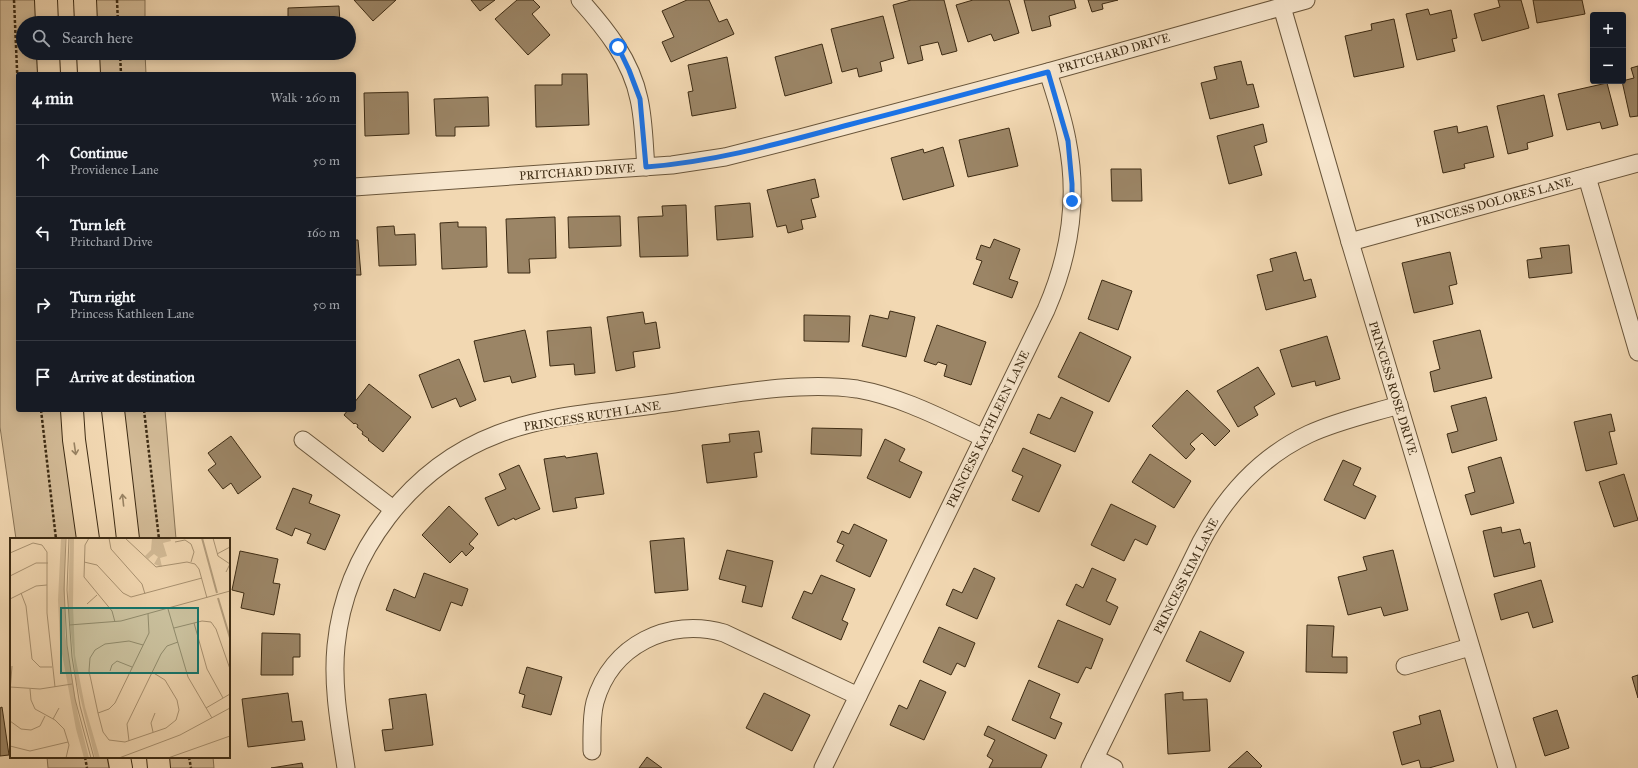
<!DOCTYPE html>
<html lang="en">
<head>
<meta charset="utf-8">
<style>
	body { margin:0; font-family:"IM FELL Great Primer",serif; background:#242831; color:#f1f3f6 }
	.controls { position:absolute; right:12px; top:12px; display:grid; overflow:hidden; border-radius:4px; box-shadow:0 2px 10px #0003 }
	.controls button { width:36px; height:36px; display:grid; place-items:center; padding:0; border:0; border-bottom:1px solid #363941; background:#171b24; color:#f1f3f6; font:20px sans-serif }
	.stop { position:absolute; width:12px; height:12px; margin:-9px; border:3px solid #1a73e8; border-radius:50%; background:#fff }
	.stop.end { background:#1a73e8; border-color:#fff; box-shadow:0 1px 4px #0008 }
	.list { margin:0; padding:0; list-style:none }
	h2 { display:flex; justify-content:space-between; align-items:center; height:52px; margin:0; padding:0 16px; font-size:17px }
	h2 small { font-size:13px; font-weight:400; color:#9ea1a6 }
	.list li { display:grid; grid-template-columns:26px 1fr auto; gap:12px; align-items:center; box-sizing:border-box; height:72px; padding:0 16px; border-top:1px solid #363941 }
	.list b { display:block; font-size:15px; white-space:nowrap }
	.list p { margin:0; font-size:13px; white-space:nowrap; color:#9ea1a6 }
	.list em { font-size:13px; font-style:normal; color:#9ea1a6 }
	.icon { flex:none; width:22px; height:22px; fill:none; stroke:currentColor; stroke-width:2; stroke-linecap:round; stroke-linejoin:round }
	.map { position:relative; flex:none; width:1638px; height:768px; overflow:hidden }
	.search { position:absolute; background:#171b24; box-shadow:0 2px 10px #0003; left:16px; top:16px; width:340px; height:44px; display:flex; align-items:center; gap:10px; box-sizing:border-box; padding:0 14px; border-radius:22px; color:#9ea1a6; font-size:15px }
	.panel { position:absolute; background:#171b24; box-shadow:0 2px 10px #0003; left:16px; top:72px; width:340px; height:340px; border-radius:4px }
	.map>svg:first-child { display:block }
	.green { fill:#d3bb97; stroke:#887355 }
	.building { fill:#9b8566; stroke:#3d2b13 }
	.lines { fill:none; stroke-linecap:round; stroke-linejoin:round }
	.minor-casing { stroke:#6a563b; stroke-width:19 }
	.major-casing { stroke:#3d2b13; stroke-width:24 }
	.path { stroke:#3d2b13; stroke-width:2.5; stroke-dasharray:3 2; stroke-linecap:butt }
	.minor { stroke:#f7e6cd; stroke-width:17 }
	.major { stroke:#f2d8b2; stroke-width:22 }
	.oneway { stroke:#988262 }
	.route { stroke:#1a73e8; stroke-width:5 }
	.labels { text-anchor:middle; stroke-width:3.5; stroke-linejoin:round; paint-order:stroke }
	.street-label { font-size:12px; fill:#3d2b13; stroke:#f7e6cd }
	.inset-river { fill:none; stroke:#b49d7c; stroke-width:2 }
	.inset-road { fill:none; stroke:#aa9372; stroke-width:1 }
	.view { fill:#0f766e; fill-opacity:0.15; stroke:#0f766e; stroke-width:2 }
	.inset-edge { fill:none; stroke:#3d2b13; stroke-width:2 }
</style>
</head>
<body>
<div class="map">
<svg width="1638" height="768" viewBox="0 0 1638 768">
	<rect width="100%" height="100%" fill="#f2d8b2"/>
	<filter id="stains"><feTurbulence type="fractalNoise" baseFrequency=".005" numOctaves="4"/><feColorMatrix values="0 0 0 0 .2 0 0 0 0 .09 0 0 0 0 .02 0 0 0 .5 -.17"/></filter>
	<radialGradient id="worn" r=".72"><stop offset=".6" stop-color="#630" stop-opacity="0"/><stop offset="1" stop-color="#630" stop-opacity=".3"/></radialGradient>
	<g class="green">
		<path d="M0,0H35L36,23H23V53H37L38,74H18V410H63L77,539H16L0,427Z"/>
		<path d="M94,0H145V23H95Z"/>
		<path d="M96,53H145L146,74H97Z"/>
		<path d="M122,410H165L176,539H136Z"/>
		<path d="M47,757H107L109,768H48Z"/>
		<path d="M166,757H213L214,768H168Z"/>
	</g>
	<g class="building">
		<path d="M354,0H396L373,21Z"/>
		<path d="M471,0H495L480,11Z"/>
		<path d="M517,0H533L540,7L532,14L550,35L528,55L495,19Z"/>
		<path d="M687,0H709L719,22L727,19L734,34L671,62L662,42L674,37L662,11Z"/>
		<path d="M911,0H944L957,51L942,55L938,42L920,46L923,60L908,64L893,5Z"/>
		<path d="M973,0H1009L1019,33L994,41L991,34L968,42L956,5Z"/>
		<path d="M1024,0H1074L1076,8L1049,16L1051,26L1032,31Z"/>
		<path d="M1088,0H1118L1102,4L1103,9L1092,12Z"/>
		<path d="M1498,0H1521L1529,28L1482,41L1474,14L1500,7Z"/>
		<path d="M1533,0H1582L1585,14L1537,23Z"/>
		<path d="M339,6L340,23H288V8Z"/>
		<path d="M1428,9L1430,15L1451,10L1457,38L1452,39L1455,51L1417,60L1406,14Z"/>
		<path d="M883,16L894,58L880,62L882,71L859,77L857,68L842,72L831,29Z"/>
		<path d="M1394,19L1404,67L1354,77L1345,36L1372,30L1371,24Z"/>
		<path d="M822,44L832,83L785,96L775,57Z"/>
		<path d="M727,57L736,108L692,116L688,92L693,91L688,65Z"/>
		<path d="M1241,61L1247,85L1253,84L1259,107L1210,119L1201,83L1217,79L1214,67Z"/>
		<path d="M1638,66V116L1630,117L1622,81L1634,78L1631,68Z"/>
		<path d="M562,74H587L589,125L536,127L535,85H562Z"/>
		<path d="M1607,83L1618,125L1602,129L1600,122L1567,130L1558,94Z"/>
		<path d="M408,92L409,134L365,136L364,93Z"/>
		<path d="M1544,95L1553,136L1527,143L1528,149L1508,154L1497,106Z"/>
		<path d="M488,97L489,126L455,127V136H436L434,99Z"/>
		<path d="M1263,124L1267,142L1254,146L1262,175L1229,184L1217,136Z"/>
		<path d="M1457,126L1458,133L1487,126L1494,157L1464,164L1465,168L1443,173L1434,131Z"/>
		<path d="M1009,128L1018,166L968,177L959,140Z"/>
		<path d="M943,147L954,186L903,200L891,158L923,149L924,153Z"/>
		<path d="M1111,169H1141L1142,201H1112Z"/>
		<path d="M815,179L819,197L811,199L816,217L801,220L803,229L788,233L786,225L777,227L767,190Z"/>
		<path d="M750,203L753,237L717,240L715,206Z"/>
		<path d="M686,205L688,256L640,257L638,217L663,216L662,206Z"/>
		<path d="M620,216L621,246L569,248L568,217Z"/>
		<path d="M555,217L556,258L529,259L530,273H508L506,219Z"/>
		<path d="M458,222V227H486L487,267L442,269L440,223Z"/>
		<path d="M394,226L395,235L415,234L416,265L379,266L377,227Z"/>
		<path d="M994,239L1020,249L1009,279L1018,282L1012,298L973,284L982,261L976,259L981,245L990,248Z"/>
		<path d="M354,240H358L361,275H354Z"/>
		<path d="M1569,245L1572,273L1529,278L1527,260L1542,258L1540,248Z"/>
		<path d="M1296,252L1304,281L1311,279L1316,297L1266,310L1257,275L1273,271L1270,259Z"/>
		<path d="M1450,252L1457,284L1449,286L1453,304L1414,313L1402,263Z"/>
		<path d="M1102,280L1132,291L1118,330L1088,319Z"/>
		<path d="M890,311L915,317L906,357L862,346L870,315L888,319Z"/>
		<path d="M643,312L645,324L656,322L660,348L633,352L635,367L616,371L607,317Z"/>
		<path d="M804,315L850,316L849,342L804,341Z"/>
		<path d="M937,325L986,342L971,385L944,376L947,365L938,362L936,365L924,361Z"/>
		<path d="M591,327L595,373L575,375L574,364L550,366L547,331Z"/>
		<path d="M525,330L536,377L512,383L510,376L484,382L474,341Z"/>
		<path d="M1480,330L1492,378L1434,392L1430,372L1440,369L1433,341Z"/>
		<path d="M1080,332L1131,357L1109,402L1058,377Z"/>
		<path d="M1327,336L1340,379L1316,386L1315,381L1292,387L1280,350Z"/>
		<path d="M459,359L476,400L460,407L456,398L432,408L419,375Z"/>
		<path d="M1258,367L1275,394L1254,407L1258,415L1238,427L1217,391Z"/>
		<path d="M369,384L411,417L383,452L368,440L369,439L362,434L363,432L357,427L358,425L355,423L354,424L344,415L348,410H354V403Z"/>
		<path d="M1187,390L1230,431L1215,446L1202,433L1190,444L1195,449L1186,459L1152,426Z"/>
		<path d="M1061,397L1093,412L1075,452L1030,433L1038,414L1050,419Z"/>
		<path d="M1486,397L1497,440L1452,453L1447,434L1458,431L1451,406Z"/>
		<path d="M1611,414L1615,431L1609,432L1617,464L1586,471L1574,422Z"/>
		<path d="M812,428L862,429L861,456L811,454Z"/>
		<path d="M759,431L762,452L754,453L757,477L707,483L702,445L730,442L729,434Z"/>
		<path d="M231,436L261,477L238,494L231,483L223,489L208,470L216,464L208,453Z"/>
		<path d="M885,439L905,449L899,461L922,472L910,498L867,478Z"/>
		<path d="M1023,448L1061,465L1039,512L1012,500L1023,476L1012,471Z"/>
		<path d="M597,453L604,494L575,498L577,508L553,512L544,459L565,456L566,458Z"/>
		<path d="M1150,454L1191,481L1174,508L1132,482Z"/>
		<path d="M1501,457L1514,503L1471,515L1465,495L1475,492L1468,467Z"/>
		<path d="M1343,460L1361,468L1353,485L1376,496L1365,519L1324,500Z"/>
		<path d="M519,465L540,509L515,520L514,518L498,526L485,498L506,489L499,474Z"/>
		<path d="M1624,474L1638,520L1614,527L1599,482Z"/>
		<path d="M293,488L312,495L309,503L340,515L325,550L307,543L311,534L295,528L292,536L276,529Z"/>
		<path d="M1111,504L1156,526L1147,545L1135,539L1124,561L1091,545Z"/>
		<path d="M449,506L478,534L469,544L474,548L466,556L462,551L450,563L422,535Z"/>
		<path d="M854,524L887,540L870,577L836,561L844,545L837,542L842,531L849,534Z"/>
		<path d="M1501,527L1502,533L1520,529L1524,544L1530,542L1535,567L1494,577L1483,531Z"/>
		<path d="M684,538L688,590L655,593L650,541Z"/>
		<path d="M727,550L773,561L762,607L742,602L746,586L719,579Z"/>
		<path d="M1393,550L1408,610L1384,616L1381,607L1348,615L1338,577L1367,570L1363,557Z"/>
		<path d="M240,551L278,559L273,583L280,584L274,615L241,608L244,593L232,590Z"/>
		<path d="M974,568L995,578L977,619L946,605L953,589L962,593Z"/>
		<path d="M1092,568L1116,579L1106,601L1118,607L1110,625L1066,605L1076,584L1083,588Z"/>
		<path d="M424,573L468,589L462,606L451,602L440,631L386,610L394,589L415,598Z"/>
		<path d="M821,575L855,589L842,620L848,623L841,640L792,618L804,591L812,594Z"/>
		<path d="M1541,580L1553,622L1533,628L1528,612L1501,620L1494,594Z"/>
		<path d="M1058,620L1103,639L1091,669L1086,667L1078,683L1038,667Z"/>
		<path d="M1307,625L1334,626L1332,657H1347V673L1306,672Z"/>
		<path d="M939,627L975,643L965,667L957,663L951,675L923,662Z"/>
		<path d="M1200,631L1244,652L1230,682L1186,661Z"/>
		<path d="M262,633L300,634V657H293V675H261Z"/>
		<path d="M527,667L562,677L551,715L522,707L525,695L519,693Z"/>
		<path d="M1638,675V698L1632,677Z"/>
		<path d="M920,680L946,692L924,740L890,725L899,705L907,709Z"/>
		<path d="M1029,680L1060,694L1050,718L1062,723L1055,739L1012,720Z"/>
		<path d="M1183,692V700L1207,699L1210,751L1168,754L1165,694Z"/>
		<path d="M288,693L292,722L302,721L305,740L248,747L242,699Z"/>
		<path d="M764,693L810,715L792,751L746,728Z"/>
		<path d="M426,694L433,745L385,751L382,730L393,729L389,699Z"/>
		<path d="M2,707L9,755L0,756V708Z"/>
		<path d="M1440,710L1454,761L1429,768H1421L1419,760L1402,765L1393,732L1421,724L1419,716Z"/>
		<path d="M1557,710L1569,748L1545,756L1533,718Z"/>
		<path d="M988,726L1047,755L1041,768H989L993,760L987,756L995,740L984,735Z"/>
		<path d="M1247,751L1262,766L1260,768H1228Z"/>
		<path d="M647,757L662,768H639Z"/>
		<path d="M302,763L303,768H271Z"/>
	</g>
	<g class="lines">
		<defs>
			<g id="minor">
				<path d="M580,0C606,29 631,60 639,99C644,121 644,145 646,167"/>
				<path d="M1282,7L1350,242L1507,768"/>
				<path d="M1587,177L1638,352"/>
				<path d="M354,187L672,165L725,157L800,138L1048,72L1306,0"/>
				<path d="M1350,242L1638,163"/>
				<path d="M303,440L393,509"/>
				<path d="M1405,666L1470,647"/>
				<path d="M592,751C592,735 591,717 595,702C611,645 669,617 724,633L858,696"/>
				<path d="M1095,758L1114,768"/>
				<path d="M346,768C340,728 332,687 336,646C345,552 411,467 498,434C547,415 602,412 654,405C716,397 795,380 857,389C902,397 943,419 984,438"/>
				<path d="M823,768L1046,310C1070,255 1079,199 1067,140C1063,117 1055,94 1048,72"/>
				<path d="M1090,768L1201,542C1226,495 1260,457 1309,434C1337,421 1369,414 1399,405"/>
			</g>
			<g id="major">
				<path d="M46,0L47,23"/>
				<path d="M85,0L86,23"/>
				<path d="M48,53L49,74"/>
				<path d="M88,53L89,74"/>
				<path d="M72,410L74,440L88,539"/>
				<path d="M113,410L128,539"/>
				<path d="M119,757L121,768"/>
				<path d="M158,757L159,768"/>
			</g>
		</defs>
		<use href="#minor" class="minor-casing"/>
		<use href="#major" class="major-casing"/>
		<g class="path">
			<path d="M14,0L18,92"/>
			<path d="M117,0L118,23"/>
			<path d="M120,53L121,74"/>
			<path d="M41,410L56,539"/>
			<path d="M144,410L159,539"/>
			<path d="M85,757L87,768"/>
			<path d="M189,757L191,768"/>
		</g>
		<use href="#minor" class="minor"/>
		<use href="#major" class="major"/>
	</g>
	<defs><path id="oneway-shaft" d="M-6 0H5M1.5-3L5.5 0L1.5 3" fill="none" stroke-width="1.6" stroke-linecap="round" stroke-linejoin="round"/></defs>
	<g class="oneway">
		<use href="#oneway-shaft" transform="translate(75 449) rotate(82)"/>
		<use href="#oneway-shaft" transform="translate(123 500) rotate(-96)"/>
	</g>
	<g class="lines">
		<path class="route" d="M618,47L629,70L640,99L646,167C715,162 781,143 848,125C915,108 981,90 1048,72L1068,141L1072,184V201"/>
	</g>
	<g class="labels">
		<g class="street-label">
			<text transform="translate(1114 53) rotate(-16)" y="4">PRITCHARD DRIVE</text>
			<text transform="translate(577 172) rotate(-4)" y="4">PRITCHARD DRIVE</text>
			<text transform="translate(1494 202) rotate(-15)" y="4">PRINCESS DOLORES LANE</text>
			<text transform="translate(1393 388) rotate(73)" y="4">PRINCESS ROSE DRIVE</text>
			<text transform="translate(592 416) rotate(-9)" y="4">PRINCESS RUTH LANE</text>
			<text transform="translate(988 429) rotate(-64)" y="4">PRINCESS KATHLEEN LANE</text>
			<text transform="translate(1186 576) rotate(-63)" y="4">PRINCESS KIM LANE</text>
		</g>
	</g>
	<g transform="translate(10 538)">
		<rect width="220" height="220" fill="#f2d8b2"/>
		<path d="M51,0H55V97L68,177L79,220H74L66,191L50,105L48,62ZM60,0H64L63,67L65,117L75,169L90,220H85L66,142L58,66ZM142,0H160L161,3L153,5L157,18L150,20L152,29L144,26L148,19L144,16L138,21L135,18L141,12Z" fill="#d3bb97"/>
		<path class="inset-river" d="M192,0L207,55M208,60L220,100"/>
		<path class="inset-road" d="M56,0L54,51L57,107L65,161L81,220M59,0L57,52L62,119L70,168L84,220M79,0L75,7L74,39L102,73L105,84M99,0L101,11L132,46L135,56M115,0L146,29L177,24L185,26L189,31L197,60M203,0L208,18L220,26L216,34M165,4L175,2L181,6L184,14L181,24M0,15L23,5L32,7L37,14V75L45,149M207,16L220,9M74,24L87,27L113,55L121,59L192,40M0,38L26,25H38M11,55L16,68L22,121L30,129H42M0,61L26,48L37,47M77,66L87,57M158,71L178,139L202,180M184,85L197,131L213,160M59,87L111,83L220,53M164,90L192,83L201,84L206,91L220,131M133,107L119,103L95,106L85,112L80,120L79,133L88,175L93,194L99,202L115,204L156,190L166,182L169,172L167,162L155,142L142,134M100,133L102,127L107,123L122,129M0,149L30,151L62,146M20,151L21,162L25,171L45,182L54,191L59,207L56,220M0,154L2,128M196,170L220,156M88,175L99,171L105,165L139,95L138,76M43,181L49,170M0,183L11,191L21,192L30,188L35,178M143,194L141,185L145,175M119,203L117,186L151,116L157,108L168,104M0,208L20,213L58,204M109,220L170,197L220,170M158,220L220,198"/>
		<path class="view" d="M51,70H188V135H51Z"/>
		<rect width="220" height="220" class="inset-edge"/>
	</g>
	<rect width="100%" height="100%" filter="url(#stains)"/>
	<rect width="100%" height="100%" fill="url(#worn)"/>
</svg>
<div class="controls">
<button>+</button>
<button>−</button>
</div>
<div class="stop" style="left:618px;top:47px"></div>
<div class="stop end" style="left:1072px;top:201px"></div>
<div class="search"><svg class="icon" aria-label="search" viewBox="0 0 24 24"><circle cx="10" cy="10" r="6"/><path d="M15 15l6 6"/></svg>Search here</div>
<section class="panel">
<h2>4 min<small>Walk · 260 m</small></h2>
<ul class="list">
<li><svg class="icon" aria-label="ahead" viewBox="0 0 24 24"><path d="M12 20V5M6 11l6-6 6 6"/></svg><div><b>Continue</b><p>Providence Lane</p></div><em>50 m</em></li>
<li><svg class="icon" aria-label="left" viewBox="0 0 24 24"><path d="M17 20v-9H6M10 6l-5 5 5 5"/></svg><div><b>Turn left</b><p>Pritchard Drive</p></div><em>160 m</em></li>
<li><svg class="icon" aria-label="right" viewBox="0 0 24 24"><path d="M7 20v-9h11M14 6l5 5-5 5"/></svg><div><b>Turn right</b><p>Princess Kathleen Lane</p></div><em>50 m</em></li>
<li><svg class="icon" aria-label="arrive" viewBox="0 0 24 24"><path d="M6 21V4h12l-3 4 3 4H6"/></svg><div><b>Arrive at destination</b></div></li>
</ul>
</section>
</div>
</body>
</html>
